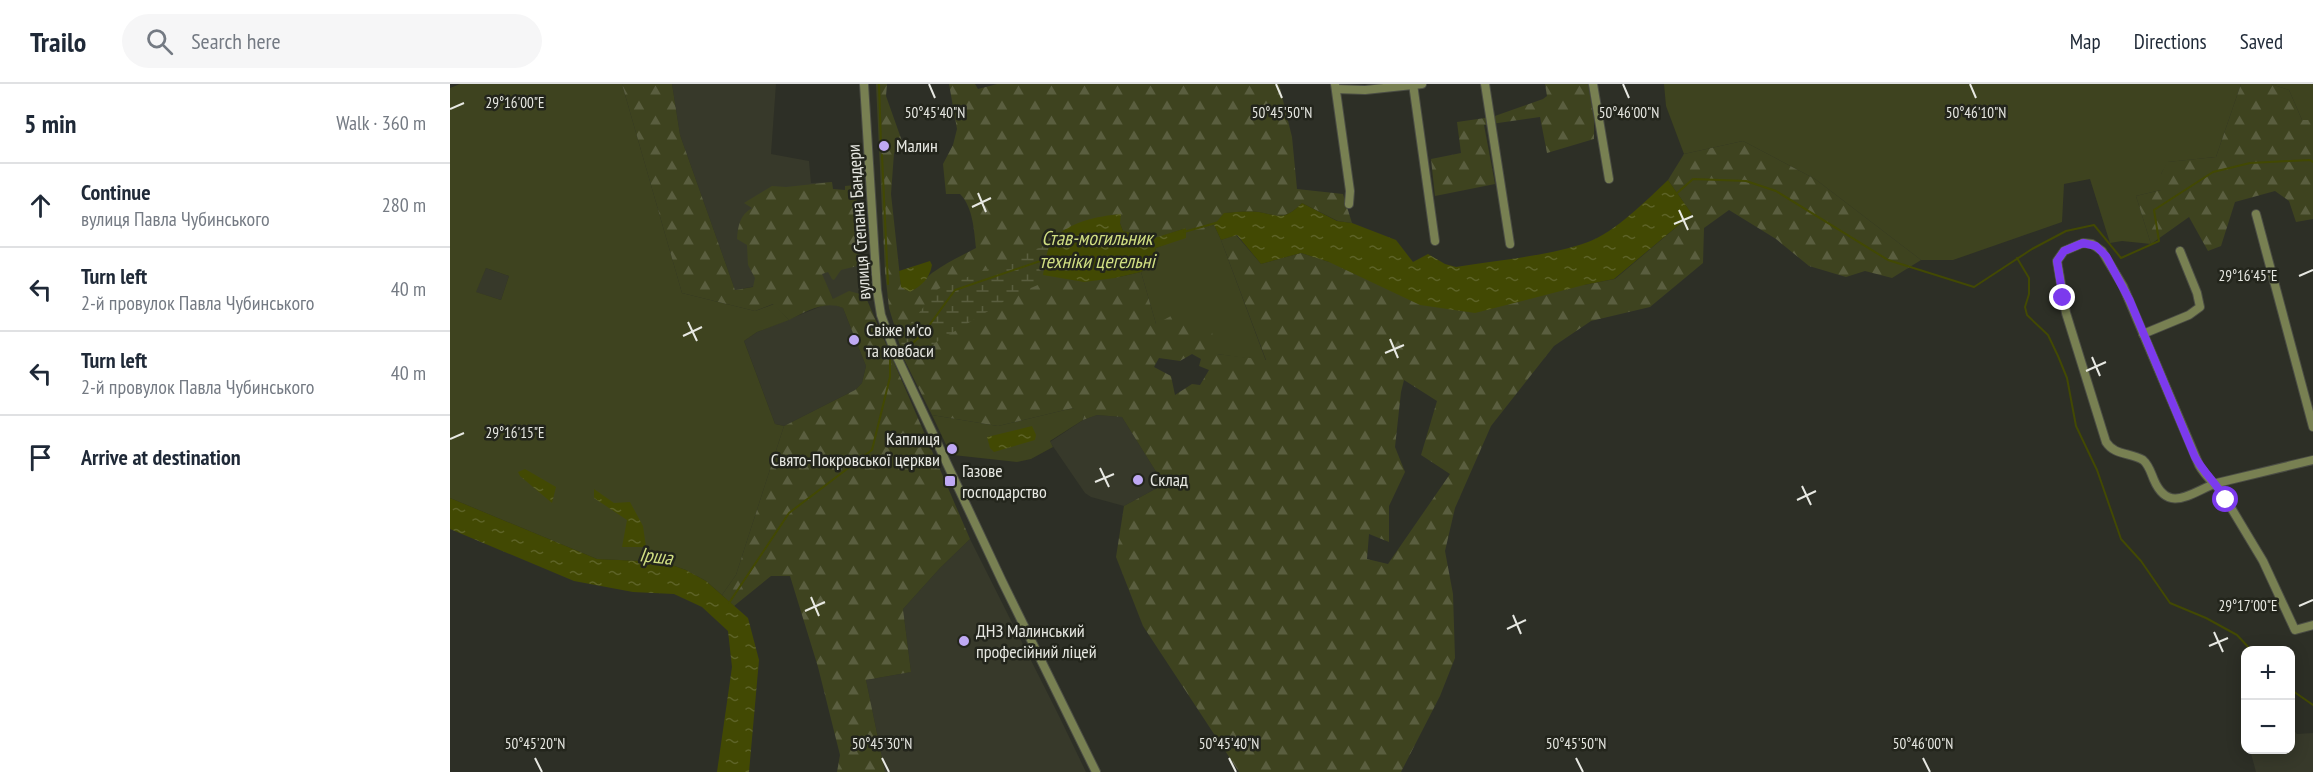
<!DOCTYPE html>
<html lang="en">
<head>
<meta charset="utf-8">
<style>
	body { margin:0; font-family:"PT Sans Narrow",sans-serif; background:#f6f6f7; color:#1f2937 }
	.controls { position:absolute; right:18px; bottom:18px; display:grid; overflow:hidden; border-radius:12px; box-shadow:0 3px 15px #0003 }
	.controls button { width:54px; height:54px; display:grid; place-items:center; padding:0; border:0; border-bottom:2px solid #e0e1e3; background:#fff; color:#1f2937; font:30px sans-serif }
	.stop { position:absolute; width:18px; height:18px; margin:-14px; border:4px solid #7c3aed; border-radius:50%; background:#fff }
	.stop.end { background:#7c3aed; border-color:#fff; box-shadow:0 2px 6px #0008 }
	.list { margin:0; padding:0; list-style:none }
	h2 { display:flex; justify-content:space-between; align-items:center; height:78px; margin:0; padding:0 24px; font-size:26px }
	h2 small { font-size:20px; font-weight:400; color:#747a83 }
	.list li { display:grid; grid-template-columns:39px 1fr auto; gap:18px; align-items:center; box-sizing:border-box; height:84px; padding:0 24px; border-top:2px solid #e0e1e3 }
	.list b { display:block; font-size:22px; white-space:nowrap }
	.list p { margin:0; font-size:20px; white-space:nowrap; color:#747a83 }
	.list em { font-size:20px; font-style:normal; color:#747a83 }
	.icon { flex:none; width:33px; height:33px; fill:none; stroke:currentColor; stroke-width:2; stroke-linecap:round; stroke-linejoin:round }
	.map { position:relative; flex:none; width:1863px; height:688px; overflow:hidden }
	header { display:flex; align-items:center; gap:36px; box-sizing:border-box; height:84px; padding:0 30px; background:#fff; border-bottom:2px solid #e0e1e3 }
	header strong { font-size:28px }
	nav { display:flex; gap:33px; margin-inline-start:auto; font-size:21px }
	.search { width:420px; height:54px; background:#f6f6f7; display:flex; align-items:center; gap:15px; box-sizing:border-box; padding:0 21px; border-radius:33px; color:#747a83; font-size:22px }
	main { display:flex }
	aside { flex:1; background:#fff }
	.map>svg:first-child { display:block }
	.built { fill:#37392a }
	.green { fill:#3e431f; fill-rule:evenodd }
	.forest { fill:url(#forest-firs); fill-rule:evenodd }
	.wetland { fill:url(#wetland-marsh) }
	.water { fill:url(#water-ripples) }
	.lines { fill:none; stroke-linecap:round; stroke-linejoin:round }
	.stream { stroke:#424903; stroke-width:2 }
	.minor-casing { stroke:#4b4d44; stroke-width:10 }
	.minor { stroke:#788052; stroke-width:8 }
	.route { stroke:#7c3aed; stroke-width:8 }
	.ticks { fill:none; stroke:#e7e8e2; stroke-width:2 }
	.poi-dot { fill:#bfa9f4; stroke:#23251c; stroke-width:2 }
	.labels { text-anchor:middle; stroke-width:5; stroke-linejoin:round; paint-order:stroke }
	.poi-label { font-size:18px; fill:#e7e8e2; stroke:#23251c; text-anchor:start }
	.street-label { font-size:18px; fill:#e7e8e2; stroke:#23251c }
	.water-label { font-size:20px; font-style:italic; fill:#d0de82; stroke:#23251c }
	.ticks-label { font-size:15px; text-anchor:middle; fill:#e7e8e2; stroke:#23251c; stroke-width:5; stroke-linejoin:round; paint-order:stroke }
</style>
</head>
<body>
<header>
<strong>Trailo</strong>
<div class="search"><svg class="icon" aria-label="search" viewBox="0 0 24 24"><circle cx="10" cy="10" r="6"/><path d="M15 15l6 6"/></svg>Search here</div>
<nav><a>Map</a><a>Directions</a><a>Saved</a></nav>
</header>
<main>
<aside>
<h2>5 min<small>Walk · 360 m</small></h2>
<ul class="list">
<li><svg class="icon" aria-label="ahead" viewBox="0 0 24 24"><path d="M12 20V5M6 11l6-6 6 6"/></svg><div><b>Continue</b><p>вулиця Павла Чубинського</p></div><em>280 m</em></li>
<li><svg class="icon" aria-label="left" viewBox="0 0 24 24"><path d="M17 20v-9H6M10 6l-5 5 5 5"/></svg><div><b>Turn left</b><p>2-й провулок Павла Чубинського</p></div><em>40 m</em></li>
<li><svg class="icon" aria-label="left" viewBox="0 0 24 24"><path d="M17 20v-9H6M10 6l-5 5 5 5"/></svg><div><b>Turn left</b><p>2-й провулок Павла Чубинського</p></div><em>40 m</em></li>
<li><svg class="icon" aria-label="arrive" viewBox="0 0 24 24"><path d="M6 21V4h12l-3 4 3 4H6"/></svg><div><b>Arrive at destination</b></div></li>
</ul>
</aside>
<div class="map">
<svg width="1863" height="688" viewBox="0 0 1863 688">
	<defs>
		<pattern id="forest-firs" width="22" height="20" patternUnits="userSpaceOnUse" patternTransform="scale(1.5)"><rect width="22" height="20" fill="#3e431f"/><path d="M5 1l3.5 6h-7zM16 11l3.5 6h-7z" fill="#5a5e3f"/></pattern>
		<pattern id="wetland-marsh" width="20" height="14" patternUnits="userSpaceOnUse" patternTransform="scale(1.5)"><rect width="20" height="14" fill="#3e431f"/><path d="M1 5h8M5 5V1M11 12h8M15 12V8" fill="none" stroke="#5a5e3f"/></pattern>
		<pattern id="water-ripples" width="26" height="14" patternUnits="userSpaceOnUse" patternTransform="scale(1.5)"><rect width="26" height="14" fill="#424903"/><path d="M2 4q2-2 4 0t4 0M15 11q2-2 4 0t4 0" fill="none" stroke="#5d6327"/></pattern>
	</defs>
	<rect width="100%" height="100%" fill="#2d2f26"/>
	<g class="built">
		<path d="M222,0H326L321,70L359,77L361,99L382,98L383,118L406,117L414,209L384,217L371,190L285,206L230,51Z"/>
		<path d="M36,184L59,192L51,216L25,208Z"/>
		<path d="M383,220L393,224L416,282L412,299L405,306L334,342L325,340L294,257L307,248L372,222Z"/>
		<path d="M647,331L672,333L710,394L709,403L674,422L641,413L635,409L600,358L633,336Z"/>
		<path d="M520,455L609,632L636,688H435L416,596L461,588L453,525L490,484Z"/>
		<path d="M1841,643L1847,650L1863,649V688H1806L1800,666H1840Z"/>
	</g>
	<g class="green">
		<path d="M10,0H172L232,209L305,227L324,220L339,236L307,248L294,257L325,340L334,342L286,491L272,511L256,497L236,486L213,478L147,475L0,414V4ZM36,184L59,192L51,216L26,208Z"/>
		<path d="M1214,0H1791L1766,73L1718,78L1711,90V106L1686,112L1701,160L1672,157L1660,159L1640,95L1614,100L1612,138L1503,176H1471L1365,95L1293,57L1234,70L1216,22Z"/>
		<path d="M1821,0H1863V36H1852L1839,6Z"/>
		<path d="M764,141L771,156L816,277L767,270L706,240L691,188L701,182L706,164Z"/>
		<path d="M623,324L634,331L633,336L600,357L603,363L581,375L567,378L503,371L499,367L482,331L548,342Z"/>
	</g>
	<g class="forest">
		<path d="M172,0H222L230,51L285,206L303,203L305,194L298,181L297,161L287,155C288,141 290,131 302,124L294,119L322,102L336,103L382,98L383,105L395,106V102L406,101L411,181L391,186L384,196L382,195L378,188L372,190L383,215L399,207L410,210L414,209L520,455L490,484L453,525L461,588L416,596L435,688H387L390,671L368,583L340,492H321L284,522L272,511L286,491L334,342L405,306L412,299L416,282L393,224C374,216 356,228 339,236L323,220L305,227L232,209Z"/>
		<path d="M426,0H437L436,12L453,60L444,69L441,110L451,202L460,208C470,202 474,196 482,189C496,179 511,172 526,164C524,146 523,123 510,110H496L493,80L503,61L507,45L499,0H525L528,5L547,0H829L842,53L847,105L893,110L902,139L888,137L852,119C833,137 831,132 809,128C798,127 785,128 775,129L764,141L736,154V144L694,158L690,151L673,147L670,139L665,194L691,188L706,240L721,232L761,244L767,270L816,276L771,156L786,151L811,180L851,169L879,178L1134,201L1165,195L1242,130L1218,96L1234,70L1293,57L1365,95L1471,176L1442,194L1415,187L1396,193L1359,182L1326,155L1279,126L1254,144L1253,179L1200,223L1141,237L1104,262L1041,342L1005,424L995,467L1003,510L1005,574L990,612L951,688H789L693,542L666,473L674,422L709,403L710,394L672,333L647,331L633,336L634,331L628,329L623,324L548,342L482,331L455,277L439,224L435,188ZM742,270L751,275L749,282L759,286L750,301L742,300L725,311L721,292L704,283L709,274L730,277ZM954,296L987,317L971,371L1000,390L938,480L917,475L919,450L939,458V422L955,388L945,363L951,308Z"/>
		<path d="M1095,0H1138L1144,34V55L1097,69L1090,33L1034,41L1045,100L985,112L981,75L1011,69L1007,38L1042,33L1093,15L1097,12Z"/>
		<path d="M1791,0H1821L1839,6L1852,36H1863V135L1846,138L1839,117L1825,107L1785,118L1771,162L1758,167L1739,133L1701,160L1686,112L1711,106V90L1717,78L1766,73Z"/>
	</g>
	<path class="wetland" d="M601,159L590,200L565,211L455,277L448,255L488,205Z"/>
	<g class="water">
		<path d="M1218,96L1242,130L1164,195L1134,201L1025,229L970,221L879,178L851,169L811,180L787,151L771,156L764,141L774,129C785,128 798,127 809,128C831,132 833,137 852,119L887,137L902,139L946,156L963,178L978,170L995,180L1006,183C1046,176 1101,172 1138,158C1164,149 1198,115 1218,96Z"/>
		<path d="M671,130L670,139L673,147L690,151L695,157L736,144V154L706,164L701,182L691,188L665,194L634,198L593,191C595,181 596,166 602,158C615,138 649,132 671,130Z"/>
		<path d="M480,177L482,181C479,196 472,201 460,208L451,203L449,187Z"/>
		<path d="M582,342L586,351L585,356L544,368L540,364L537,353Z"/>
		<path d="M75,385L106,403L102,419L70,392L68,388Z"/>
		<path d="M144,405L164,419L180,418L193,442L196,463H172L177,436L144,414Z"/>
		<path d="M0,414L147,475L213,478L236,486L256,497L298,534L309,576L299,688H267L282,583L278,547L252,523L224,510L183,508L124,497L0,445Z"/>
	</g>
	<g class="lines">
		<g class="stream">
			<path d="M429,0L431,60"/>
			<path d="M432,71L438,200"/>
			<path d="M1226,110L1243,95L1296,97L1326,107L1438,176L1524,203L1582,165L1616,147L1644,141L1671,174L1709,157L1704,126L1763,88L1800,79L1860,76L1863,78"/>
			<path d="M734,148L769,138"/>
			<path d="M1567,174L1579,194V210L1575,223L1577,231L1598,251L1608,272L1617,294L1626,342L1647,386L1671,455L1691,477L1720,519L1756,534L1787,551L1801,566"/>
			<path d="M453,269L475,247L505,206L599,174"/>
			<path d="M279,519L339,429L422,366L440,293V275"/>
			<path d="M1840,605L1863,621"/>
		</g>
		<defs>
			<g id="minor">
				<path d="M414,0L427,206L431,231L446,271L552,497L646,688"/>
				<path d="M885,0L900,107L899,120"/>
				<path d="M963,0L985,157"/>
				<path d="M1035,0L1060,160"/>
				<path d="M1143,0L1159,95"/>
				<path d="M886,5L915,6L972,0"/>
				<path d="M1806,130L1863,343"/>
				<path d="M1693,250L1739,231L1750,223L1747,209L1730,167"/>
				<path d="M1863,376L1767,399C1743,407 1719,431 1704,396C1701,389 1699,381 1693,376C1680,368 1665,372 1656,358L1616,229L1607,177L1614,167L1633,159L1642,160L1652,167L1673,202L1749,381C1755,392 1763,398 1771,407L1813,477L1845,546L1863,541"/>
			</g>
		</defs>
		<use href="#minor" class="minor-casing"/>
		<use href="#minor" class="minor"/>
	</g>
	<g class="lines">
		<path class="route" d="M1613,214L1607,177L1614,167L1633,159L1646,162L1656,172L1680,217L1745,373C1754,389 1767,400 1776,416"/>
	</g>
	<path class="ticks" d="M479,0L485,14M826,0L832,14M1173,0L1179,14M1520,0L1526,14M0,25L14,19M528,109L536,128M522,123L541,114M1229,126L1238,146M1224,140L1243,132M1849,192L1863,186M238,238L247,257M233,252L252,243M940,255L948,274M935,269L954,261M1642,273L1650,292M1636,287L1656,278M0,355L14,349M650,384L659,403M645,398L664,390M1352,402L1361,421M1347,416L1366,407M361,513L369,532M1849,522L1863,516M355,527L375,518M1063,531L1071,550M1057,545L1076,536M1764,548L1773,568M1759,562L1778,554M85,674L92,688M432,674L439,688M779,674L786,688M1126,674L1133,688M1473,674L1480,688"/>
	<g class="poi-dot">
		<circle cx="434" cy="62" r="6"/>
		<circle cx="404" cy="256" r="6"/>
		<circle cx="502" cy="365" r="6"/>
		<circle cx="688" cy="396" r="6"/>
		<rect x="494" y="391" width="12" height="12" rx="3"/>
		<circle cx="514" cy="557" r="6"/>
	</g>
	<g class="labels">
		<g class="poi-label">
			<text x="446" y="68">Малин</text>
			<text x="416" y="252">Свіже м'со<tspan x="416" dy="21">та ковбаси</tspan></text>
			<text x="490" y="361" text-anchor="end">Каплиця<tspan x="490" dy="21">Свято-Покровської церкви</tspan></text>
			<text x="512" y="393">Газове<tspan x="512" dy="21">господарство</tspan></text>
			<text x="700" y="402">Склад</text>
			<text x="526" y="553">ДНЗ Малинський<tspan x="526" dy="21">професійний ліцей</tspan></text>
		</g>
		<g class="street-label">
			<text transform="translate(409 138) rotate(-94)" y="6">вулиця Степана Бандери</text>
		</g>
		<g class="water-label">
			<text x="647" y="161">Став-могильник<tspan x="647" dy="23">техніки цегельні</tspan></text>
			<text transform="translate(206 472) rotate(7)" y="7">Ірша</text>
		</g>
	</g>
	<g class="ticks-label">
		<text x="65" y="24">29°16'00"E</text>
		<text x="832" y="34">50°45'50"N</text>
		<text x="1179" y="34">50°46'00"N</text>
		<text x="1526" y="34">50°46'10"N</text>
		<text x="485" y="34">50°45'40"N</text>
		<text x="1798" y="197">29°16'45"E</text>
		<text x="65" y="354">29°16'15"E</text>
		<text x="1798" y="527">29°17'00"E</text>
		<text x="85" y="665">50°45'20"N</text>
		<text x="432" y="665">50°45'30"N</text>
		<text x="779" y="665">50°45'40"N</text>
		<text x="1126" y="665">50°45'50"N</text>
		<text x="1473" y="665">50°46'00"N</text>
	</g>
</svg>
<div class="controls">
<button>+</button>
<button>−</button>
</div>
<div class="stop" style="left:1776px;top:416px"></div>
<div class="stop end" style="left:1613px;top:214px"></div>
</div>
</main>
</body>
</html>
